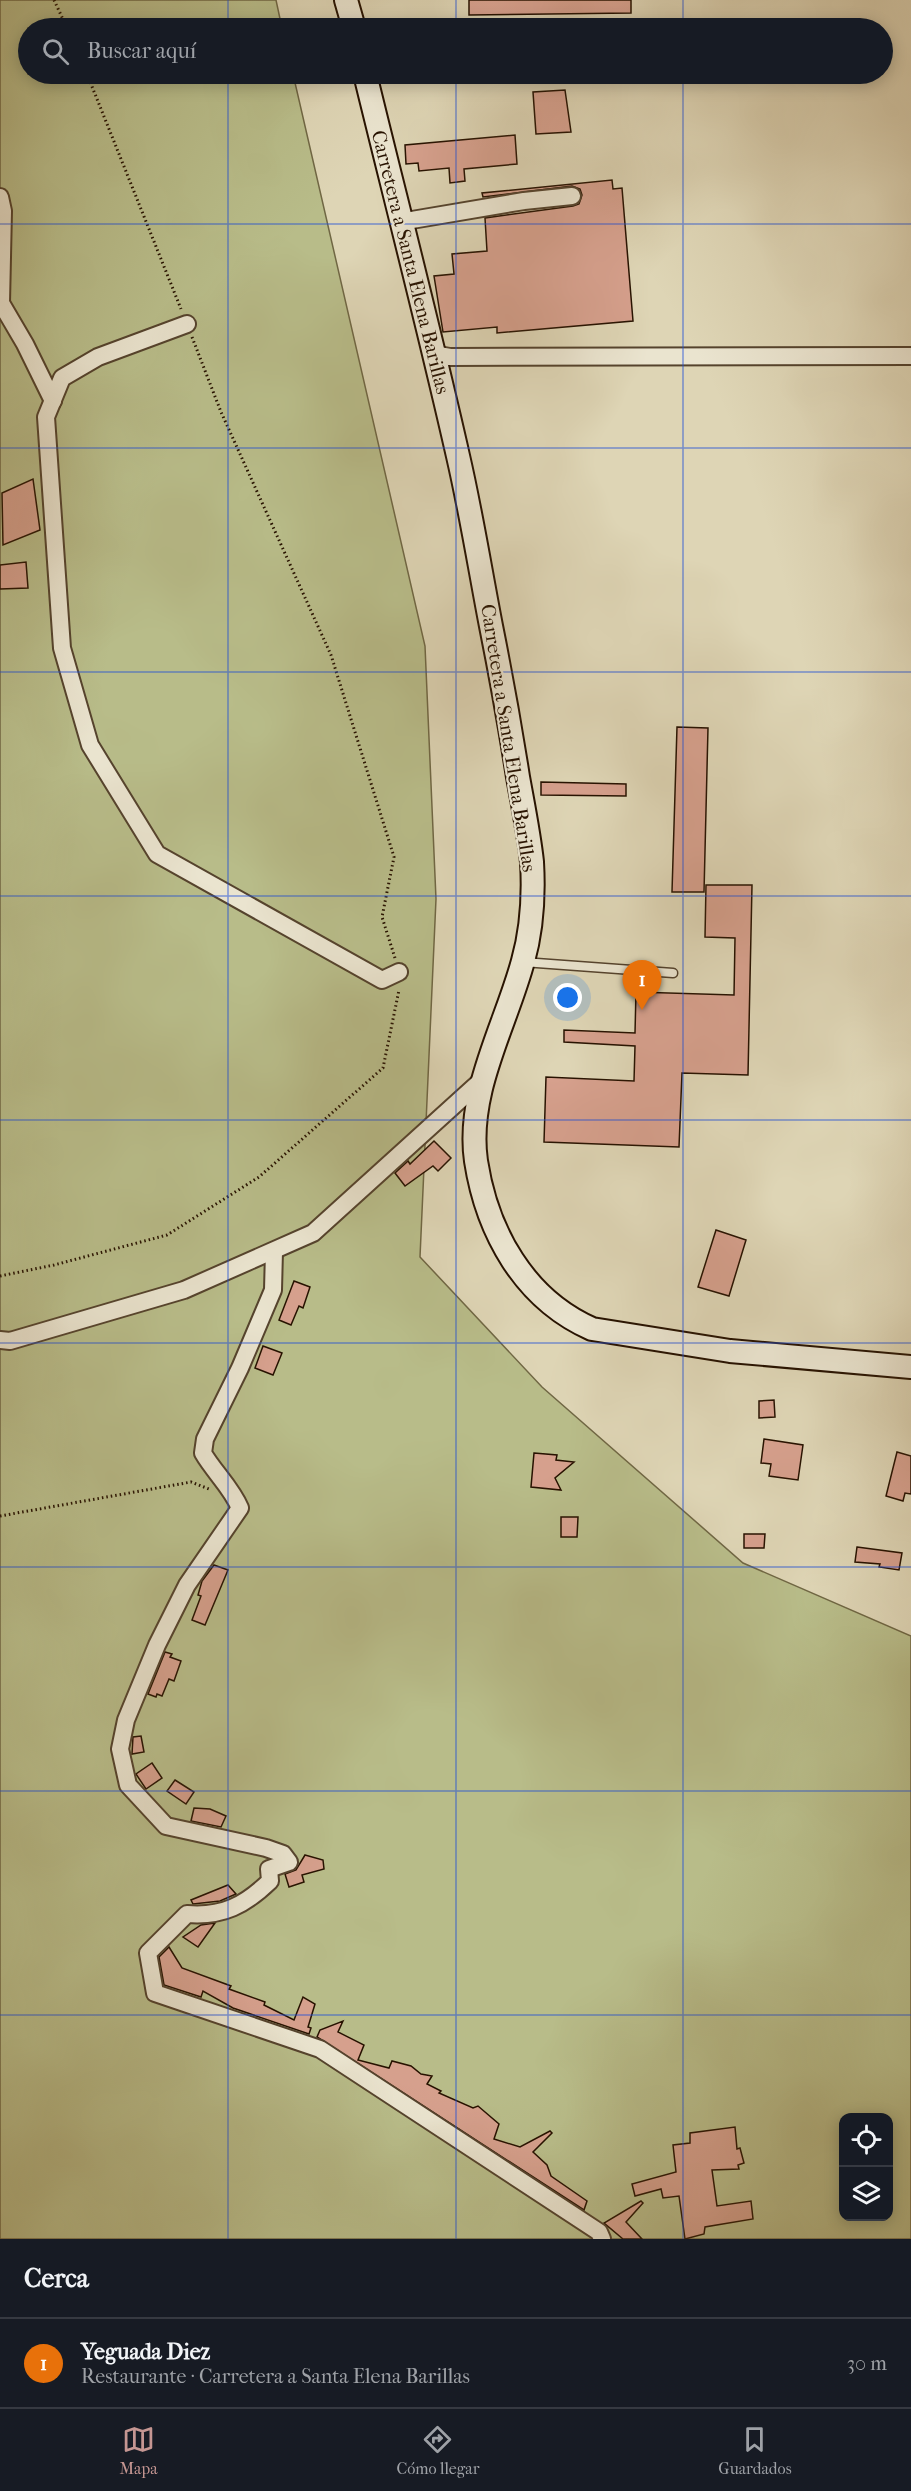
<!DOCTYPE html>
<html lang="es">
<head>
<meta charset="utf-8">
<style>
	body { margin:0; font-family:"IM FELL French Canon",serif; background:#242831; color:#f1f3f6 }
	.controls { position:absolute; right:18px; bottom:18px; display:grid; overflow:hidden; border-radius:12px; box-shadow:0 3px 15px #0003 }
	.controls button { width:54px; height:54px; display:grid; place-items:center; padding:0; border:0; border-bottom:2px solid #363941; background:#171b24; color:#f1f3f6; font:30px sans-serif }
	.you { position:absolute; left:568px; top:998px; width:21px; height:21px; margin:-15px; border:4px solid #fff; border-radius:50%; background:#1a73e8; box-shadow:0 0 0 9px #1a73e833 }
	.badge { display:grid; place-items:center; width:39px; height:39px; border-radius:50%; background:#c59692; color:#fff; font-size:20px; font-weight:700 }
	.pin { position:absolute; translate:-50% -50px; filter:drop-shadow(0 2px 3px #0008) }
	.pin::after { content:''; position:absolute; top:32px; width:21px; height:18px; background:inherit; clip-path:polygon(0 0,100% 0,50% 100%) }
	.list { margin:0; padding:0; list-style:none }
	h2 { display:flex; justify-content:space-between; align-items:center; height:78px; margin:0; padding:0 24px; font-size:26px }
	h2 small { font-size:20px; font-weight:400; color:#9ea1a6 }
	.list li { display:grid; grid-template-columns:39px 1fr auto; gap:18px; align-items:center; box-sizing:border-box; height:90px; padding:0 24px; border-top:2px solid #363941 }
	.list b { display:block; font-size:22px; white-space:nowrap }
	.list p { margin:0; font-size:20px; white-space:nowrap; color:#9ea1a6 }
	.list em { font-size:20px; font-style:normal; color:#9ea1a6 }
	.icon { flex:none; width:33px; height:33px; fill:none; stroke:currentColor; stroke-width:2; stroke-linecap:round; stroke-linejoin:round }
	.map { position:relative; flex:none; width:911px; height:2239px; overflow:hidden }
	.search { position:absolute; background:#171b24; box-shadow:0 3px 15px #0003; left:18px; right:18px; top:18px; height:66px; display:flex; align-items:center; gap:15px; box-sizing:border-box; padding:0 21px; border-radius:33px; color:#9ea1a6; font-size:22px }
	.sheet { height:168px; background:#171b24 }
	nav { display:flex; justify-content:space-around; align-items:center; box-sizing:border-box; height:84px; border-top:2px solid #363941; background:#171b24; font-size:16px; color:#9ea1a6 }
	nav a { display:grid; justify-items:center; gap:3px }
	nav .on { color:#c59692 }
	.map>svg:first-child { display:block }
	.green { fill:#b8bc89; stroke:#706744; stroke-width:1.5; fill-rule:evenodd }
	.building { fill:#d6a08d; stroke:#271200; stroke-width:1.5 }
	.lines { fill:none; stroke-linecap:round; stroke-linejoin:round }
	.lane-casing { stroke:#55432d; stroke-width:11 }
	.street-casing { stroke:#55432d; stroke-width:20 }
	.secondary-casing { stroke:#271200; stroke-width:26 }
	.path { stroke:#271200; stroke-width:3; stroke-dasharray:1.5 3; stroke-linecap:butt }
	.lane { stroke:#eae4cf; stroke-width:8 }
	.street { stroke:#eae4cf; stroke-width:16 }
	.secondary { stroke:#eae4cf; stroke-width:22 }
	.grid { fill:none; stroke:#1d4ed8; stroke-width:1.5; stroke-opacity:0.55 }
	.labels { text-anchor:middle; stroke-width:4.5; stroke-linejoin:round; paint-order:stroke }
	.street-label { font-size:20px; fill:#271200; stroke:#eae4cf }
</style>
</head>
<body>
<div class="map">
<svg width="911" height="2239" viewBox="0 0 911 2239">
	<rect width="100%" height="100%" fill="#ded5b5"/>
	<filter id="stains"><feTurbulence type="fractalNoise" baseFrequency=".00333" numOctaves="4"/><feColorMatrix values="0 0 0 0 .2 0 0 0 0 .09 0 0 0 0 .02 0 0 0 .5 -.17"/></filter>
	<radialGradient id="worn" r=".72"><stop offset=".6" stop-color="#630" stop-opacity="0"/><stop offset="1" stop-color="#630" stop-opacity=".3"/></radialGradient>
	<path class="green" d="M0,0H276L282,28H28V74H293L425,646L436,899L420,1257L542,1387L743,1563L911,1636V2239H0ZM844,2118H888V2216H844Z"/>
	<g class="building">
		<path d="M469,0H631V13L469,15Z"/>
		<path d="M565,90L571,132L536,134L533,92Z"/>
		<path d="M515,135L517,164L464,169L465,181L450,183L449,168L419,171L418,163L406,164L405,145Z"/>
		<path d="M612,180L613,189L622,188L633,321L497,333V327L443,332L434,276L454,274L452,254L487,251L485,218L573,206L579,204L582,195L580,189L572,186L483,197L482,193Z"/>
		<path d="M33,479L40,530L3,545L2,493Z"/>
		<path d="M26,562L28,588L0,589V565Z"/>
		<path d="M677,727L708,728L704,892H672Z"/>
		<path d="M541,782L626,784V796L541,795Z"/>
		<path d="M706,885H752L748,1075L682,1073L679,1147L544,1142L546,1077L634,1081L635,1046L564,1042V1030L635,1033L636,992L734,995L735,938L705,937Z"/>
		<path d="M434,1141L451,1158L438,1171L433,1166L405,1186L395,1173L408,1161L410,1164Z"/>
		<path d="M716,1230L746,1240L729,1296L698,1287Z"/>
		<path d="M294,1281L310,1287L303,1308L299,1306L291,1325L279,1320Z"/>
		<path d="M263,1346L282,1353L273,1375L255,1368Z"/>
		<path d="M774,1400L775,1417L759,1418V1401Z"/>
		<path d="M764,1439L803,1445L798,1480L769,1476L771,1464L761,1463Z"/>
		<path d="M897,1452L911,1456V1494L905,1493L903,1501L886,1496Z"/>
		<path d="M534,1453L557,1455L556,1460L574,1462L555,1478L561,1490L531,1487Z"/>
		<path d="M561,1517H578L577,1537H561Z"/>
		<path d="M744,1534H765L764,1548H744Z"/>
		<path d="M857,1547L902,1553L899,1570L879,1567L880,1564L855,1562Z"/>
		<path d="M214,1565L228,1570L205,1625L192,1620L201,1596L198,1595L202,1581Z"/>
		<path d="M165,1652L172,1654L170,1657L181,1661L174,1681L169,1679L162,1696L157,1694L156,1697L148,1694Z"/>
		<path d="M141,1736L144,1752L132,1754L133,1737Z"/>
		<path d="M152,1763L162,1778L146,1789L136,1774Z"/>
		<path d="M175,1780L194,1792L186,1804L167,1791Z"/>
		<path d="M194,1808L210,1809L226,1816L221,1827L191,1821Z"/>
		<path d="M305,1855L323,1860L324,1869L302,1875L304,1882L289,1887L285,1874L296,1870Z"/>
		<path d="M228,1885L236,1894L220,1901L193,1904L191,1900Z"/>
		<path d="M215,1923L198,1947L183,1937L201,1925Z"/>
		<path d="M169,1947L182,1968L231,1986L229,1989L265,2002L264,2005L294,2020L303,1997L315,2004L308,2027L311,2028L309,2034L233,2008L203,1991L201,1997L164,1985L159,1957Z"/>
		<path d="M343,2021L338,2032L364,2045L358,2060L389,2068L392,2061L411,2066L421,2074L432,2076L427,2084L441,2091L439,2093L473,2108L478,2106L499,2124L494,2139L520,2147L550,2131L552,2133L533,2152L547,2165L551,2176L587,2201L584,2210L317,2037L320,2030Z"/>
		<path d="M735,2127L737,2149L740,2148L744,2163L738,2165L739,2169L712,2170L717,2206L751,2201L753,2219L705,2227L704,2234L685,2239L679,2196L663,2198L661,2189L635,2196L632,2184L676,2172L673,2145L690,2143V2133Z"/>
		<path d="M641,2201L643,2203L626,2222L642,2239H623L604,2223Z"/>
	</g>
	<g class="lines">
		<defs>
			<path id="lane" d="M523,962L673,973"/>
			<g id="street">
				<path d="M0,197L3,211L1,303L25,344L53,401"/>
				<path d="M400,222L524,201L572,196"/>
				<path d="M187,324L98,357L62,378L46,417L62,648L90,745L157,854L382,980L399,972"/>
				<path d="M433,354L450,357L911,356"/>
				<path d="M274,1251L273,1290L240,1368L205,1439L203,1453C214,1472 231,1487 240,1508L187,1585L157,1645L126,1720L120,1749L128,1785L166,1826L266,1848L283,1854L289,1862L269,1869L270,1881C245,1905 223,1917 187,1914L148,1953L155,1993L320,2049L599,2232L602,2239"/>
				<path d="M0,1340L10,1341L184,1290L313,1233L483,1079"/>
			</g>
			<g id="secondary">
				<path d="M346,0L354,28"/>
				<path d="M365,74C396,201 429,328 458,456C471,512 480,569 491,626C501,676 510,726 518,777C523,805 529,834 532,862C534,896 532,929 523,961C506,1025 466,1092 476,1161C487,1232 524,1299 592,1329L730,1351L911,1367"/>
			</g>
		</defs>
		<use href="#lane" class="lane-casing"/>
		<use href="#street" class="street-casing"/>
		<use href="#secondary" class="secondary-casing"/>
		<g class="path">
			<path d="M54,0L67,28"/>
			<path d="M87,74L181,309"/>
			<path d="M192,337L221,412L331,655L394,857L382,917L395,958"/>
			<path d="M0,1276L54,1265L167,1235L259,1177L383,1068L399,990"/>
			<path d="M0,1516L191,1482L209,1489"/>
		</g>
		<use href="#lane" class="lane"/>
		<use href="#street" class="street"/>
		<use href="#secondary" class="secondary"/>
	</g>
	<path class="grid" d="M228,0V28M456,0V28M683,0V28M228,74V2239M456,74V2239M683,74V2239M0,224H911M0,448H911M0,672H911M0,896H911M0,1120H911M0,1343H911M0,1567H911M0,1791H911M0,2015H911"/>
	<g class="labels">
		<g class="street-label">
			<text transform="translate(411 262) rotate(76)" y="7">Carretera a Santa Elena Barillas</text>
			<text transform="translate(509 738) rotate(81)" y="7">Carretera a Santa Elena Barillas</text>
		</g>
	</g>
	<rect width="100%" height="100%" filter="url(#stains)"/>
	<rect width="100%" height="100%" fill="url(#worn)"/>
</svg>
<div class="controls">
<button><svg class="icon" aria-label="locate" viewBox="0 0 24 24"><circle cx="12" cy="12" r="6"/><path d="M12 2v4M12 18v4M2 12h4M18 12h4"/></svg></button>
<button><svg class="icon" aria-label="layers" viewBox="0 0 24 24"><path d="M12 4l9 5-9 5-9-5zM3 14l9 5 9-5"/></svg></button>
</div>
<div class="you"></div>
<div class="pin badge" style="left:642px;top:1010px;background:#e8710a">1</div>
<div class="search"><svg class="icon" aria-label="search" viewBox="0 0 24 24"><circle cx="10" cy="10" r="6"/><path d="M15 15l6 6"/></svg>Buscar aquí</div>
</div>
<section class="sheet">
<h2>Cerca<small></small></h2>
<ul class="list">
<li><span class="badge" style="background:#e8710a">1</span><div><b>Yeguada Diez</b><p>Restaurante · Carretera a Santa Elena Barillas</p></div><em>30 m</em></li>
</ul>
</section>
<nav>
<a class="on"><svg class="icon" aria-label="map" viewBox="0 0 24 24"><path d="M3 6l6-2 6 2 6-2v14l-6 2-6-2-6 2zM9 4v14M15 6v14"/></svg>Mapa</a>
<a><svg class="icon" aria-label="directions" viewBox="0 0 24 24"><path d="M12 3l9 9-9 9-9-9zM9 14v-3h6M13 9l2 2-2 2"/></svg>Cómo llegar</a>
<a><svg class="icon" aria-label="saved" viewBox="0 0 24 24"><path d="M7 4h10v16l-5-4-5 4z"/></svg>Guardados</a>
</nav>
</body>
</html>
